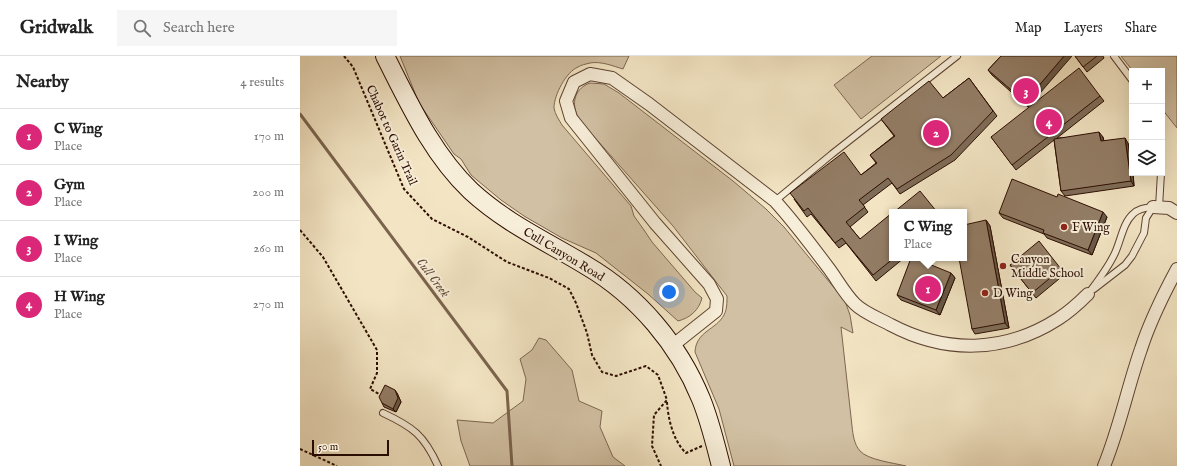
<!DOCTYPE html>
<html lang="en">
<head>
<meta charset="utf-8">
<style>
	body { margin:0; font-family:"IM FELL English",serif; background:#f6f6f6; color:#222 }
	.controls { position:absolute; right:12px; top:12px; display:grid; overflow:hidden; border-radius:0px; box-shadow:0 4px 16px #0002 }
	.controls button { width:36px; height:36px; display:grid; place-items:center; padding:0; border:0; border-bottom:1px solid #e0e0e0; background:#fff; color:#222; font:20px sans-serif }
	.scale { position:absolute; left:12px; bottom:10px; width:77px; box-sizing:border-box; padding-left:4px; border:2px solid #2c0d01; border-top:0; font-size:11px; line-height:14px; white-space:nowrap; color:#2c0d01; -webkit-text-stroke:3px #f7eed9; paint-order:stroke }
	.you { position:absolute; left:369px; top:236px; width:14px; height:14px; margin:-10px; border:3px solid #fff; border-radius:50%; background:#1a73e8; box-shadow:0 0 0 6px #1a73e833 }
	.badge { display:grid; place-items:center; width:26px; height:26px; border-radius:50%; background:#db2777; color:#fff; font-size:13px; font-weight:700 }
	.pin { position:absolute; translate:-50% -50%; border:2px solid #fff; box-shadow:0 1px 4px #0006 }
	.popup { position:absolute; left:589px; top:153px; width:78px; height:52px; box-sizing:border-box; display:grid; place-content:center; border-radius:0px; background:#fff; filter:drop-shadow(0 1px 3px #0005); font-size:13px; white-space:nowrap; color:#767676 }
	.popup b { font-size:15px; color:#222 }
	.popup::after { content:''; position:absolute; left:50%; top:100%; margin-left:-8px; border:8px solid transparent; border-top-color:#fff }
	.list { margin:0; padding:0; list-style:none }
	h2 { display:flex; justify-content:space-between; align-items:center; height:52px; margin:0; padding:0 16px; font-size:17px }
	h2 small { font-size:13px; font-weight:400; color:#767676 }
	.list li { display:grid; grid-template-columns:26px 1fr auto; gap:12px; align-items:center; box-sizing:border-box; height:56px; padding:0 16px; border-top:1px solid #e0e0e0 }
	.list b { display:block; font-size:15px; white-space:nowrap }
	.list p { margin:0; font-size:13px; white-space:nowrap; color:#767676 }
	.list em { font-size:13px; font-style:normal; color:#767676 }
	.icon { flex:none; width:22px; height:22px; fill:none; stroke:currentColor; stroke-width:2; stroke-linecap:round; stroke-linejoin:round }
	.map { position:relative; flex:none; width:877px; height:410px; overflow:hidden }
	header { display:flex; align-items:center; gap:24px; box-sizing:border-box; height:56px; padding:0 20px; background:#fff; border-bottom:1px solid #e0e0e0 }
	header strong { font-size:19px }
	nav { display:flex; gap:22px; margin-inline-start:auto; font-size:14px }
	.search { width:280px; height:36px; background:#f6f6f6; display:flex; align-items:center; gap:10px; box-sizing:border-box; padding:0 14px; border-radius:0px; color:#767676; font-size:15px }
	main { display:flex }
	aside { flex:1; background:#fff }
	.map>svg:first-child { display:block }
	.green { fill:#d1c0a3; stroke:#7e6652 }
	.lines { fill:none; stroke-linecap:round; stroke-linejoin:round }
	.stream { stroke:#7b634e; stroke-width:3 }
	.lane-casing { stroke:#5e4332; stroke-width:8 }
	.street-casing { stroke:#5e4332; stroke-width:14 }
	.secondary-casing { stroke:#2c0d01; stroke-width:20 }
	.path { stroke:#2c0d01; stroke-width:2; stroke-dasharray:3 2; stroke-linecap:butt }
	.lane { stroke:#f7eed9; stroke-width:6 }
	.street { stroke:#f7eed9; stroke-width:12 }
	.secondary { stroke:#f7eed9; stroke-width:18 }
	.wall { fill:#7e6c58; stroke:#2c0d01 }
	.shaded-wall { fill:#675847; stroke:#2c0d01 }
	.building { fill:#937d66; stroke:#2c0d01 }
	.poi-dot { fill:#8f2418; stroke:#f7eed9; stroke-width:1.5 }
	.labels { text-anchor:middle; stroke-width:4; stroke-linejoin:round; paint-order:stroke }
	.street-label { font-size:12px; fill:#2c0d01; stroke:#f7eed9 }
	.poi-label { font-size:12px; fill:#2c0d01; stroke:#f7eed9; text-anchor:start }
	.water-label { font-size:13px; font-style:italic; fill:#674d3b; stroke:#f7eed9 }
</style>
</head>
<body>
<header>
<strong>Gridwalk</strong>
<div class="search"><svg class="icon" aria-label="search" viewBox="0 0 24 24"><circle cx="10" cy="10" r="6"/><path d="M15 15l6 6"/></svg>Search here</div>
<nav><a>Map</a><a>Layers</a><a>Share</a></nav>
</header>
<main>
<aside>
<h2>Nearby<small>4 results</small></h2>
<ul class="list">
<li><span class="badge">1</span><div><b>C Wing</b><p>Place</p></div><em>170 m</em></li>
<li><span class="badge">2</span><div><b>Gym</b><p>Place</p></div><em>200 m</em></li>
<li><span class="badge">3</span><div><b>I Wing</b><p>Place</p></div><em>260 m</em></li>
<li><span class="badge">4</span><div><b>H Wing</b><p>Place</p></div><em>270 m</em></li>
</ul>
</aside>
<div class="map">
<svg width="877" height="410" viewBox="0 0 877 410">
	<rect width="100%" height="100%" fill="#f3e5c4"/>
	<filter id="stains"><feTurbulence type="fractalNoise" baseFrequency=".005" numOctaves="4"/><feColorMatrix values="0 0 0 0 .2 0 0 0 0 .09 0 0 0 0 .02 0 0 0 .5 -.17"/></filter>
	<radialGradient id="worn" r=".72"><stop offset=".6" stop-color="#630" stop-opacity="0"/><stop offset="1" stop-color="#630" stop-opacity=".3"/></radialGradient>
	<g class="green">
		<path d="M100,0H329L323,13C313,10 301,5 290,7C286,8 281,9 278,11C266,16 254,39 254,52C255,58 259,64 262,69L331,150L334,160L344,174L352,186L395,236L402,242C399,254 390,262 378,265L348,238L296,197L262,182L224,160L201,144L171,119L161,103L154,98L119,47Z"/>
		<path d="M572,0H641L561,63L534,29Z"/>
		<path d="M821,0H877V72L862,53V15H833Z"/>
		<path d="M290,27L304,28L319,37L433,125L466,153L484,171L545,245L550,259L553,277L541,271L552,370C553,379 554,388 560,395C568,404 594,407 606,410H434L419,353L395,296C396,275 416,274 424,259C427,253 427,247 427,240L373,170L289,75C285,70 280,64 277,59C271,45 276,32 290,27Z"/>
		<path d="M239,282L246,284L272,314L279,345L302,355L300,371L313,401L325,410H170L161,385L157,364L193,367L223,345L226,323L220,303L232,294Z"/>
	</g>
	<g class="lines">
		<path class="stream" d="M0,58L207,335L212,410"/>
		<defs>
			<g id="lane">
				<path d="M814,0L832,24"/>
				<path d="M475,145L532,98L657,0"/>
				<path d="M859,151L861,117"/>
				<path d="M794,233L825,209L832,200L844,177L846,162L853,151"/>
				<path d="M788,238C798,225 808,212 815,197C821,184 823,167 833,158C839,152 846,152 853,151"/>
				<path d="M83,357C113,371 124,379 138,410"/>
			</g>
			<g id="street">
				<path d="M853,151L869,152L877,157"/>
				<path d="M372,290L416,255L417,243L409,228L355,167L271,62L266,45L274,26L290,18L312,22L349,48L475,145C495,167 512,190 530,214C538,225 545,238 555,248C564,257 580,263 591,269C646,298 705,297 758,263C769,256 779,247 788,238"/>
				<path d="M804,410C820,371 827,333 841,293C850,265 863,239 877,213"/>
			</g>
			<path id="secondary" d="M85,0C109,47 132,98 171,135C207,168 246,185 287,210C338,240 379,289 401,343C410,365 415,387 421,410"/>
		</defs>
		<use href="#lane" class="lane-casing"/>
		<use href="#street" class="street-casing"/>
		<use href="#secondary" class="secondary-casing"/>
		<g class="path">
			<path d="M44,0L53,11L104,133L132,163L168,181L207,206L249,222L269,233L276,247L287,277L292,299L302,316L316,320L346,310L358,319L367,344L354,359L352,390L361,410"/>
			<path d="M0,174L23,201L77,294V317L70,333L79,338"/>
			<path d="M367,346C368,362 373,385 386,397L402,390"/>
			<path d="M0,393L37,410"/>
		</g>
		<use href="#lane" class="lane"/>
		<use href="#street" class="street"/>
		<use href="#secondary" class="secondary"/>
	</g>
	<g class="wall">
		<path d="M701,0L728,51L692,19L688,14Z"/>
		<path d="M775,0H803L804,2L787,16Z"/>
		<path d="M669,22L697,60L655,104L600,138L592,127L563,149L568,156L550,171L560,183L592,202H604L576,225L546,187L539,192L511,158L507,161L494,143L561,119L576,107L570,99L594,80L581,63L643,42Z"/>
		<path d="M800,40L804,45L757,82L803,81L804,85L828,87L832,117H833L834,130L765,140L761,135L754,84L716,114L691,81Z"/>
		<path d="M699,157L807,161L792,199L747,182L744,178L703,162Z"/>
		<path d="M686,164L690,170L709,272L675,278L672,273Z"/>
		<path d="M710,209L761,213L765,218L736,242Z"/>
		<path d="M651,217L655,222L640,259L601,244L597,239Z"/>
		<path d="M97,337L101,346L96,356L84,351L82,347Z"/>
	</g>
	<g class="shaded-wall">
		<path d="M764,0H772L728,51L725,46Z"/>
		<path d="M799,76L803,81L804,90L801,85Z"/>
		<path d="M825,82L828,87L832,112V117H833L834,130L831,125Z"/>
		<path d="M803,156L807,161L792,199L788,194Z"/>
		<path d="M686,164L690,170L709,272L705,267Z"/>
		<path d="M651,217L655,222L640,259L636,254Z"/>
		<path d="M95,334L97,337L101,346L96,356L93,353Z"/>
	</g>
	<g class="building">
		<path d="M701,0H764L725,46L688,14Z"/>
		<path d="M775,0H797L783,11Z"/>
		<path d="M779,12L800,40L712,109L691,81Z"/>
		<path d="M669,22L693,55L651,99L597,133L588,122L559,144L565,151L546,166L560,183L592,157V202H594L573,219L542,182L535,187L508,152L504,155L490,137L544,96L561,119L577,107L570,99L595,80L581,63L629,25L643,42Z"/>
		<path d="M799,76L801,85L825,82L831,125L761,135L754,83Z"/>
		<path d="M712,123L757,141L758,138L803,156L788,194L743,177L744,174L699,157Z"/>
		<path d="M620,135L637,156H594Z"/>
		<path d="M686,164L705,267L672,273L659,202H664V169Z"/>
		<path d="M739,185L761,213L732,237L710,209Z"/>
		<path d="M611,202H614L651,217L636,254L597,239Z"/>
		<path d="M85,329L95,334L98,342L93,353L82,347L79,341Z"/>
	</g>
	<g class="poi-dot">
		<circle cx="764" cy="171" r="4"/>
		<circle cx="703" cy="210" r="4"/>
		<circle cx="685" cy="237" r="4"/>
	</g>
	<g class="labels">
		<g class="street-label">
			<text transform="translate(92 79) rotate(66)" y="4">Chabot to Garin Trail</text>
			<text transform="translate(264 198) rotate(31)" y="4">Cull Canyon Road</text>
		</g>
		<g class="poi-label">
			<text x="772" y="175">F Wing</text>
			<text x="711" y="207">Canyon<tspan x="711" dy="14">Middle School</tspan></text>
			<text x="693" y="241">D Wing</text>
		</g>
		<g class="water-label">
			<text transform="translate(134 221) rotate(53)" y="5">Cull Creek</text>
		</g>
	</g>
	<rect width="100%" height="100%" filter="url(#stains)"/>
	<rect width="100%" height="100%" fill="url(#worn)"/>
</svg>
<div class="controls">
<button>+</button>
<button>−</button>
<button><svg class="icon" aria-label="layers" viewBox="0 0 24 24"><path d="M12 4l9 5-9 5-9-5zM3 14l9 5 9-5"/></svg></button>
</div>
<div class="scale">50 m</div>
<div class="you"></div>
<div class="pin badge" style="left:628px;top:233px">1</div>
<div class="popup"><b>C Wing</b>Place</div>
<div class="pin badge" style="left:636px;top:77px">2</div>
<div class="pin badge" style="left:726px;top:35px">3</div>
<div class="pin badge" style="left:749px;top:66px">4</div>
</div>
</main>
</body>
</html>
